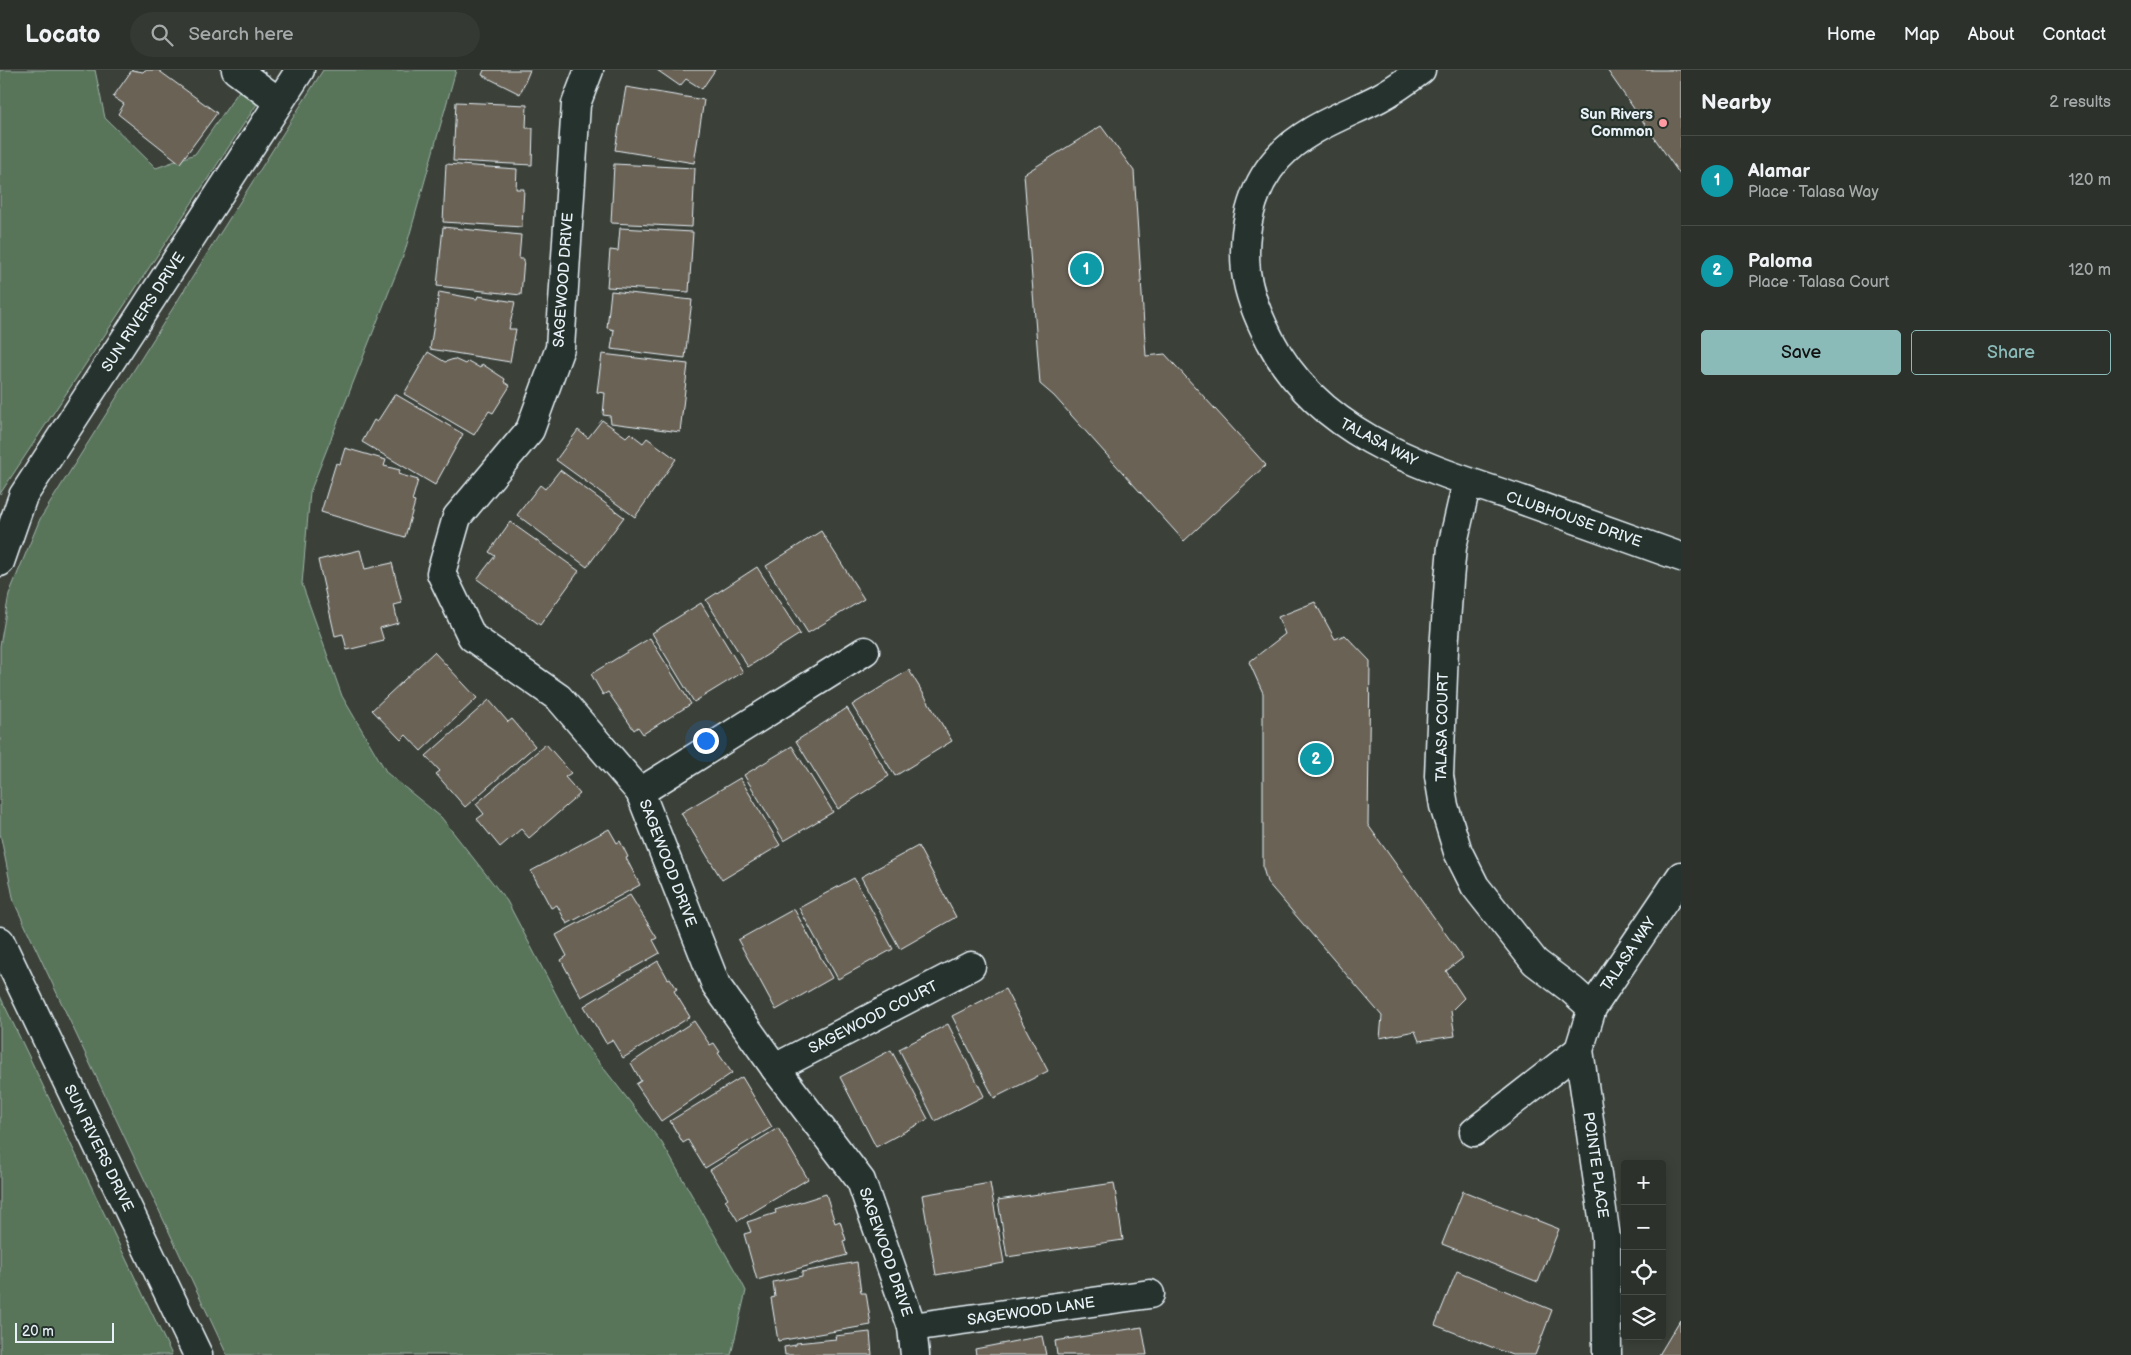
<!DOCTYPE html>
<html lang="en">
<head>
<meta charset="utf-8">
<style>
	body { margin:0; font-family:"Balsamiq Sans",sans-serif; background:#343933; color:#f1f3f6 }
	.controls { position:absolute; right:15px; bottom:15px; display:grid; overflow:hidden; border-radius:5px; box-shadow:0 2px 12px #0003 }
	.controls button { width:45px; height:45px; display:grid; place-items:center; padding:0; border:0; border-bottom:1px solid #484c47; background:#2c312b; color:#f1f3f6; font:25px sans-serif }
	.scale { position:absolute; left:15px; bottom:12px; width:99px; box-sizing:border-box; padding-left:5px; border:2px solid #e8f1f8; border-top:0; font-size:14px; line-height:18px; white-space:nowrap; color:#e8f1f8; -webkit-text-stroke:4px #26332d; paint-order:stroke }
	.you { position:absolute; left:705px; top:670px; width:18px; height:18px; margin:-12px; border:4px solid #fff; border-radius:50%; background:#1a73e8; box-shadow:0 0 0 8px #1a73e833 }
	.badge { display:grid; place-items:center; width:32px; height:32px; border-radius:50%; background:#8bbbb9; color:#fff; font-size:16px; font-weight:700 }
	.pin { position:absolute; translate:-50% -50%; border:2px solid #fff; box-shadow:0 1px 5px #0006 }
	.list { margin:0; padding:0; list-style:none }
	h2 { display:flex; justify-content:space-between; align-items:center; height:65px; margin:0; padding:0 20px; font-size:21px }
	h2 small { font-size:16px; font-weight:400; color:#a6a9a9 }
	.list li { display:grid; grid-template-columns:32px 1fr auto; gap:15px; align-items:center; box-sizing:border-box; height:90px; padding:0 20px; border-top:1px solid #484c47 }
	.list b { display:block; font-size:19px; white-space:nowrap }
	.list p { margin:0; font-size:16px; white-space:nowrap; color:#a6a9a9 }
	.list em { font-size:16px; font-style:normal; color:#a6a9a9 }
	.actions { display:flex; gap:10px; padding:15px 20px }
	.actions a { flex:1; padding:11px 0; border:1px solid #8bbbb9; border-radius:5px; text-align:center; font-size:18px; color:#8bbbb9 }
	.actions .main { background:#8bbbb9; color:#111 }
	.icon { flex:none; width:28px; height:28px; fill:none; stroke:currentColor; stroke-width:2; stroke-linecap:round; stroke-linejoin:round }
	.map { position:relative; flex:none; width:1681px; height:1285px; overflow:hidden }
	header { display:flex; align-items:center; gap:30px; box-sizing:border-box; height:70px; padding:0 25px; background:#2c312b; border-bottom:1px solid #484c47 }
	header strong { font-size:24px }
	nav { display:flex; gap:28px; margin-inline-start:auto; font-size:18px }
	.search { width:350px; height:45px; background:#343933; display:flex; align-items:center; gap:12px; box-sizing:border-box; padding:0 18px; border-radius:28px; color:#a6a9a9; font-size:19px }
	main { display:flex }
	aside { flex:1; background:#2c312b }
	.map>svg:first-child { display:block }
	.green { fill:#58745a; stroke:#a0b2a9 }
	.building { fill:#6b6255; stroke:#e8f1f8 }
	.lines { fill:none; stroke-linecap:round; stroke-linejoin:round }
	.minor-casing { stroke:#e8f1f8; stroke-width:31 }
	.minor { stroke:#26332d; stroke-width:28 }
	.poi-dot { fill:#ff9aa2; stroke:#26332d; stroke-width:2 }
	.labels { text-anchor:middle; stroke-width:4.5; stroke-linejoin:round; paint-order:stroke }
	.poi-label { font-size:15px; font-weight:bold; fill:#e8f1f8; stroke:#26332d; text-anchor:end }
	.street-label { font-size:15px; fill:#e8f1f8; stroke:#26332d }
</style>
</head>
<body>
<header>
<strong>Locato</strong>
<div class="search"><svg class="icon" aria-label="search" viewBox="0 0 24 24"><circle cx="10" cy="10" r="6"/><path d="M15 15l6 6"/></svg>Search here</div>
<nav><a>Home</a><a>Map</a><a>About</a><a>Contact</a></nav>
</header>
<main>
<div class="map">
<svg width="1681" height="1285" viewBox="0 0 1681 1285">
	<rect width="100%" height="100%" fill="#3b4139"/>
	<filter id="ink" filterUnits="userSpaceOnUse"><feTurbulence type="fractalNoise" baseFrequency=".02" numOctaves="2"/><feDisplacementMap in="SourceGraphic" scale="10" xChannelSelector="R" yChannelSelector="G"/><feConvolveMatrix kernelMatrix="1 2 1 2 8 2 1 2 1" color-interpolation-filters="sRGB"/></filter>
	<g filter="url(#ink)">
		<g class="green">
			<path d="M0,0H95L105,48L156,98L195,84L241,18L259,31L0,424Z"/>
			<path d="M323,0H456L405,181L310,422L302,514L342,626L387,703L441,747L507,831L577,964L662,1073L741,1211L746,1221L731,1285H227L14,832L0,763V576L9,524L40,449Z"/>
			<path d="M0,926L172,1285H0Z"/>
		</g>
		<g class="building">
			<path d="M132,0L143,2L145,0H158L217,43L180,93L118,44L124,34L113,27Z"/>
			<path d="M484,0H530L520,24L482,5Z"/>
			<path d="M657,0H715L702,19L686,9L680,16Z"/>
			<path d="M1607,0H1681V106Z"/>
			<path d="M626,17L704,30L694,93L615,80Z"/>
			<path d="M456,32L527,35L526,58H533L532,95L453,91Z"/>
			<path d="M1101,56L1134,101L1146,286L1165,284L1266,395L1184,471L1054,326L1040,314L1024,104Z"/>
			<path d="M446,94L517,99L516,119H524L522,157L443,152Z"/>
			<path d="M614,94L695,98L692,157L611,153Z"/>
			<path d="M443,157L521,165L519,189H524L521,225L437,216Z"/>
			<path d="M620,158L693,162L689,222L607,217L610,180L618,181Z"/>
			<path d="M611,221L692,230L685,288L611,279L614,260L607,258Z"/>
			<path d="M439,222L477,229L478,226L515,232L509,259H516L510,292L430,279Z"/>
			<path d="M428,282L445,292L454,289L465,294L468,291L480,298L482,294L505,309L504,312L510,316L493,343L489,341L474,365L404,324Z"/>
			<path d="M602,284L688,294L680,362L611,353L610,346L603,345L605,323L597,322Z"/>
			<path d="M395,324L463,364L435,415L362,372L374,350L377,352Z"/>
			<path d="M602,350L626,367L630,363L643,373L647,368L676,389L635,447L556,390L578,360L588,368Z"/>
			<path d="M345,378L386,390L384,396L400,400L398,404L418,410L412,431L415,432L405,467L321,442L336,393L340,394Z"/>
			<path d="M560,400L624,447L587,497L517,445L540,415L545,419Z"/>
			<path d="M510,452L579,501L540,555L477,509L495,486L489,482Z"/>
			<path d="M821,461L864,529L808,563L766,496Z"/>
			<path d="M360,480L365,499L392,493L402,533L394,535L398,553L380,558L384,571L347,580L343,564L335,566L318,490Z"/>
			<path d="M757,497L800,564L748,597L706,530Z"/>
			<path d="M1315,532L1335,569L1345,565L1370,591L1368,755L1463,888L1446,901L1464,928L1451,941L1455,966L1419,971L1415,961L1380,968L1382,946L1267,812L1263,798V623L1249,592L1285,564L1278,547Z"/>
			<path d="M701,533L743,602L694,632L652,563Z"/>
			<path d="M650,568L691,634L643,664L638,657L634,660L608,622L603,625L591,604Z"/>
			<path d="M434,582L477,628L421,681L406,665L401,670L372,640Z"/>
			<path d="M909,600L952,671L895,706L852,635Z"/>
			<path d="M489,630L508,652L512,649L535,676L465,737L436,704L440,701L426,686Z"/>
			<path d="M847,638L889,706L838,739L796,671Z"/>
			<path d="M546,674L571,703L565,707L580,724L529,768L521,759L500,777L477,749L484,744L476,734Z"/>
			<path d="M792,676L833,742L784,771L744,705Z"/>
			<path d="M740,708L780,775L722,810L681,743Z"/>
			<path d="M609,759L617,773L620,771L628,787L626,788L640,815L567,854L557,835L551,838L531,801Z"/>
			<path d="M918,776L956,847L900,879L861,807Z"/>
			<path d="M854,808L893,879L838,909L799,838Z"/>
			<path d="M630,825L657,868L653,870L660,883L581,927L561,890L567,886L556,865Z"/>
			<path d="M794,839L832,908L776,940L738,870Z"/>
			<path d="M658,891L668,909L670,908L677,919L674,921L690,947L623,988L612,970L606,973L584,936Z"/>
			<path d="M1005,919L1048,1001L994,1028L952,946Z"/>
			<path d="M694,951L710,975L714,973L720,982L718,983L732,1003L661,1051L636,1014L641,1011L631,993Z"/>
			<path d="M948,954L984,1026L935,1051L899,979Z"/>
			<path d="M891,980L928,1049L876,1077L840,1007Z"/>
			<path d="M742,1007L772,1057L705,1098L688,1070L683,1073L670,1051Z"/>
			<path d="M778,1058L808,1109L738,1151L725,1130L728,1128L710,1100Z"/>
			<path d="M990,1113L1004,1193L936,1205L922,1125Z"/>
			<path d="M1114,1113L1123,1170L1007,1187L998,1130Z"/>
			<path d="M1463,1121L1559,1159L1538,1212L1442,1174Z"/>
			<path d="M826,1124L835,1153L840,1151L846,1170L843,1171L847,1185L757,1210L744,1164L751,1162L747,1152L776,1143L775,1140Z"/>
			<path d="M857,1192L861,1223H866L871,1255L778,1271L771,1228L775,1227L773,1212L802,1206V1202Z"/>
			<path d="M1457,1201L1552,1240L1535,1285H1512L1435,1255Z"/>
			<path d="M1680,1250L1681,1285H1659Z"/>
			<path d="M1142,1257L1147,1285H1057L1055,1271Z"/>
			<path d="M870,1262L872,1285H785L784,1277L796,1275V1273L836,1269L835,1266Z"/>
			<path d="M1042,1266L1046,1285H976L975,1279Z"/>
		</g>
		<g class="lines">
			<defs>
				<g id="minor">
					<path d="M236,0L279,32"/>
					<path d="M589,0L576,34L560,278L530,360L457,447L441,503L472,567L559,628L640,722L716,915L775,998L861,1111L912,1257L915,1285"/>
					<path d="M1421,0C1408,10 1394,20 1379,28C1344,46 1305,58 1278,88C1250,119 1242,162 1246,202C1249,226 1259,249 1270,270C1320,367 1425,397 1522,430C1575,449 1628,468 1681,487"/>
					<path d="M1467,412L1452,477L1449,510L1444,580L1439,706L1444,736L1458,782L1475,816L1535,892L1572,920L1592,938"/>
					<path d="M0,492L23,426L300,0"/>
					<path d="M640,722L865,581"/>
					<path d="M0,871L198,1285"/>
					<path d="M775,998L971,896"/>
					<path d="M1474,1062L1579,980"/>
					<path d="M912,1257L1150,1224"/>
					<path d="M1607,1285L1606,1168L1579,980L1592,938L1681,806"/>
				</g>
			</defs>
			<use href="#minor" class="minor-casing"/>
			<use href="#minor" class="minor"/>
		</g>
	</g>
	<circle class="poi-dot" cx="1663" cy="53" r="5"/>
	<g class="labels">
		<g class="poi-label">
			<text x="1653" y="49">Sun Rivers<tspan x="1653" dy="17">Common</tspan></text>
		</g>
		<g class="street-label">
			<text transform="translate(563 210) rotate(-86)" y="5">SAGEWOOD DRIVE</text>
			<text transform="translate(143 242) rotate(-57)" y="5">SUN RIVERS DRIVE</text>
			<text transform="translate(1379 372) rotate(28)" y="5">TALASA WAY</text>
			<text transform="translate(1574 449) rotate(19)" y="5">CLUBHOUSE DRIVE</text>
			<text transform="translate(1442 657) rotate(-89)" y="5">TALASA COURT</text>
			<text transform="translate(668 793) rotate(69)" y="5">SAGEWOOD DRIVE</text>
			<text transform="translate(1628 884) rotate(-56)" y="5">TALASA WAY</text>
			<text transform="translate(873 947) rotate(-27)" y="5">SAGEWOOD COURT</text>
			<text transform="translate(99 1078) rotate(64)" y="5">SUN RIVERS DRIVE</text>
			<text transform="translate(1596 1095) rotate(82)" y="5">POINTE PLACE</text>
			<text transform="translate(886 1182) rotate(71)" y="5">SAGEWOOD DRIVE</text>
			<text transform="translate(1031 1241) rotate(-8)" y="5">SAGEWOOD LANE</text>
		</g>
	</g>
</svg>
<div class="controls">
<button>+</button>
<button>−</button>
<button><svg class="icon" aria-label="locate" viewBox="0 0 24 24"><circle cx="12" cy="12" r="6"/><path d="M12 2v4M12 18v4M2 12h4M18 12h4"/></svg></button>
<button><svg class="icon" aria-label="layers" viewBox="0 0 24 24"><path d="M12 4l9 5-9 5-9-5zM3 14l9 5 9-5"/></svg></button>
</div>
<div class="scale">20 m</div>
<div class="you"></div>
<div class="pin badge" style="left:1086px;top:199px;background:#0f9aa8">1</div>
<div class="pin badge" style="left:1316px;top:689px;background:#0f9aa8">2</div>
</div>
<aside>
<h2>Nearby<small>2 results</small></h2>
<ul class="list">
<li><span class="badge" style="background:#0f9aa8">1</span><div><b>Alamar</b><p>Place · Talasa Way</p></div><em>120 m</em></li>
<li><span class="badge" style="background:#0f9aa8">2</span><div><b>Paloma</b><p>Place · Talasa Court</p></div><em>120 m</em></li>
</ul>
<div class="actions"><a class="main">Save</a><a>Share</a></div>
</aside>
</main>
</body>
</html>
